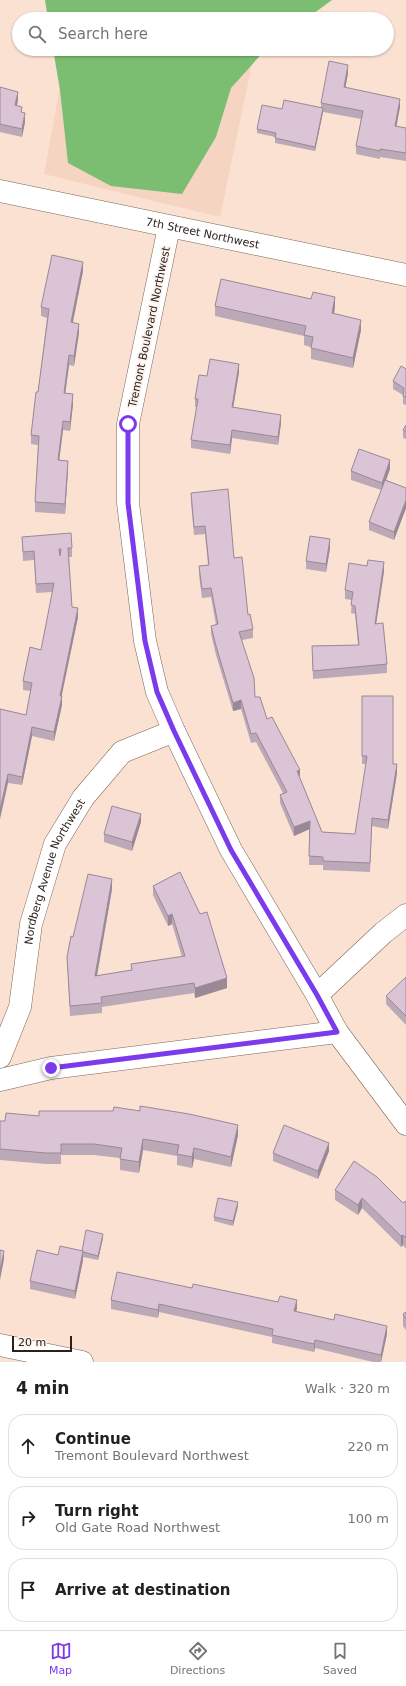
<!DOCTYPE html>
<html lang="en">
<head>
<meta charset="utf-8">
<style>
	body { margin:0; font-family:"DejaVu Sans",sans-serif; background:#f6f6f6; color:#202124 }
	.scale { position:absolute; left:12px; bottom:10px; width:60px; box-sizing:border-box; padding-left:4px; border:2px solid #2a211c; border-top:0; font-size:11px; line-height:14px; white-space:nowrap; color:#2a211c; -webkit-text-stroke:3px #fcf2ec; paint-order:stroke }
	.stop { position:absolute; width:12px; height:12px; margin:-9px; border:3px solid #7c3aed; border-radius:50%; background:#fff }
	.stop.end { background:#7c3aed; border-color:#fff; box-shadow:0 1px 4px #0008 }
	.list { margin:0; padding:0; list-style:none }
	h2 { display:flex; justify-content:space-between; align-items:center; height:52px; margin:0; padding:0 16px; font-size:17px }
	h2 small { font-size:13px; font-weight:400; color:#757577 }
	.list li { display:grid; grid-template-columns:26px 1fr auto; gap:12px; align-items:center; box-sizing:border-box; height:64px; margin:0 8px 8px; padding:0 8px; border:1px solid #e0e0e0; border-radius:16px }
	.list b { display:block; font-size:15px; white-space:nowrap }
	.list p { margin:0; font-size:13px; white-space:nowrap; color:#757577 }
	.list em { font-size:13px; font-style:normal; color:#757577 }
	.icon { flex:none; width:22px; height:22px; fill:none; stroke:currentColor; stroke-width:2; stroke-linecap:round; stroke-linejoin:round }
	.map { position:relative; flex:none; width:406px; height:1362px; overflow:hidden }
	.search { position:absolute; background:#fff; box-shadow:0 1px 3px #0004; left:12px; right:12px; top:12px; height:44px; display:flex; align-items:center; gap:10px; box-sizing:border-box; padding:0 14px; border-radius:22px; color:#757577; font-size:15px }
	.sheet { height:268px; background:#fff }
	nav { display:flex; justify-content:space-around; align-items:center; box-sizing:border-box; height:56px; border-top:1px solid #e0e0e0; background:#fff; font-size:11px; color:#757577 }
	nav a { display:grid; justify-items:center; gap:2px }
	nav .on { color:#7c3aed }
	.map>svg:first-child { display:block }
	.built { fill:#f5d4c1 }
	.forest { fill:#7bbe71 }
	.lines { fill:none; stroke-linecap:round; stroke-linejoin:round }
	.minor-casing { stroke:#7b6558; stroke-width:23 }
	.minor { stroke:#fff; stroke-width:22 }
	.wall { fill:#bba9b8 }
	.shaded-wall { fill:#998996 }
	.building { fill:#dac4d6; stroke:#998996; fill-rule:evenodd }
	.route { stroke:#7c3aed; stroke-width:5 }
	.labels { text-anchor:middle; stroke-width:3.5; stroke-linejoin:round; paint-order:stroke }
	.street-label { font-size:11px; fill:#2a211c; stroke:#fcf2ec }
</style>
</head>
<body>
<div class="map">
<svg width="406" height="1362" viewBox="0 0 406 1362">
	<rect width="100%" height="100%" fill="#fbe1d2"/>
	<path class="built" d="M67,49H255L220,217L44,174Z"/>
	<g class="forest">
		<path d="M45,0H332L306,19H48Z"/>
		<path d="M53,49H266L231,88L216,137L182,194L111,186L68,163L60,90Z"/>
	</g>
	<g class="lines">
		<defs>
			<g id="minor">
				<path id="s1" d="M0,191L406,275"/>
				<path d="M169,227L128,424V503L145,641L157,692L174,731L231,850L317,995L337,1032L406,1124"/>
				<path d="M317,995L383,933L406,915"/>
				<path id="s2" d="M0,1057L20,1007L31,924L55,844L83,798L122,752L174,731"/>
				<path d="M0,1080L51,1068L337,1032"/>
				<path d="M0,1345L82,1362"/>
			</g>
		</defs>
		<use href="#minor" class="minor-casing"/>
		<use href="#minor" class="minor"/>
	</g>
	<g class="wall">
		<path d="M348,73L345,88L400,107L396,126L406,128V161L380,157V159L356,154V146L361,119L323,112L315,151L275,143V137L257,133V129L282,109L321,108V103Z"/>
		<path d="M0,87L18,100L17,106L22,113L25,122L22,137L0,132Z"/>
		<path d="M83,271L72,323L79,333L74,366L69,365L65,394L73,404L70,431L63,430L59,460L68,470L65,514L35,512V502L38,445L31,444V435L38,392L47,318L41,316V307Z"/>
		<path d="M215,306L335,307L334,314L361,330L353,368L311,359V347L304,345V336L215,316Z"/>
		<path d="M406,369V405L403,404V395L393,389V381Z"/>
		<path d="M239,372L233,407L281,423L278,445L232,438L230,454L191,448V440L197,407H195V399L207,376Z"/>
		<path d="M406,425V439L403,438V430Z"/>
		<path d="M390,469L386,480L406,488V508L394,540L369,530V522L381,490L351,480V471Z"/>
		<path d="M191,493L234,558L248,615L253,629V638L242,640L255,697L300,778L322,832L355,834L366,764H362V696L393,764L397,773L388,829L372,826L370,872L323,870V865H309V829L294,836L280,803V795L283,793L256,742L251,743L241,709L233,711L216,655L211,634V626L216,625L211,597L202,598L199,575V566L208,565L205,534L194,535L191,502Z"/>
		<path d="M22,537L72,548V557H69L72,607L78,617L61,696L62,705L54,741L32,736L22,785L8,783L0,709L26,715L31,691L23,690V681L41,650L53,592L36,593L34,560L23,561Z"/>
		<path d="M330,548L326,572L306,569V561Z"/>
		<path d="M384,571L376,623L387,664V673L313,679L312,646L358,645L355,614L351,613L352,600L345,599V590Z"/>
		<path d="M141,822L132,851L104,842V834Z"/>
		<path d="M153,886L227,988L195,998L194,993L102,1007V1013L70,1016L67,957L73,937L112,889L97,976L131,970V964L182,957L172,924L168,926L153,895Z"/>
		<path d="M406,977V1025L386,1004V996Z"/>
		<path d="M0,1121H5L238,1135L231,1167L194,1159L192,1168L177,1165V1156L143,1150L139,1173L120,1170V1158L94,1155H61V1164H46L0,1160Z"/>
		<path d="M329,1151L318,1179L273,1161V1153Z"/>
		<path d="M335,1190L403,1203L406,1201V1249L403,1245L401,1247L362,1208L358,1215L335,1200Z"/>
		<path d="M238,1206L233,1226L214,1221V1217Z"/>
		<path d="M103,1238L98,1260L83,1257V1260L75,1299L30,1289V1281L58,1255L82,1251Z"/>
		<path d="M192,1288L297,1308L296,1312L387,1334L381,1362H373L315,1348L314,1352L272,1343V1337L159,1312L158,1318L111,1309V1300Z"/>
		<path d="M406,1312V1330L403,1326V1314Z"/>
	</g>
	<g class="shaded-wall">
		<path d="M348,65V73L344,96V87Z"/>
		<path d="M18,92V100L15,113V105Z"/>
		<path d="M400,99V107L395,134V126Z"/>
		<path d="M323,108V112L315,151V147Z"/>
		<path d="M25,113V122L22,137V129Z"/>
		<path d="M83,262V271L71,332V322Z"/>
		<path d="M335,297V307L332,323V313Z"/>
		<path d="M361,320V330L353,368V358Z"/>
		<path d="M79,324V333L74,366V356Z"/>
		<path d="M69,355V365L64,403V393Z"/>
		<path d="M239,364V372L232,415V407Z"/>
		<path d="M73,394V404L70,431V422Z"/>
		<path d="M281,415V423L278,445V437Z"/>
		<path d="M63,421V430L58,470V460Z"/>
		<path d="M232,430V438L230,454V445Z"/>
		<path d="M390,460V469L382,491V483Z"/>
		<path d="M68,461V470L65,514V504Z"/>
		<path d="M406,500V508L394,540V532Z"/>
		<path d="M330,539V548L326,572V564Z"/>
		<path d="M384,562V571L375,632V624Z"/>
		<path d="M78,608V617L60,704V696Z"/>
		<path d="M62,696V705L54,741V732Z"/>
		<path d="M241,700V709L233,711V703Z"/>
		<path d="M32,727V736L22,785V777Z"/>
		<path d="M397,764V773L388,829V820Z"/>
		<path d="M300,770V778L297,771Z"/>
		<path d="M8,774V783L0,819V810Z"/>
		<path d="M141,814V822L132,851V842Z"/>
		<path d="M310,821V829L294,836V827Z"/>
		<path d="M112,879V889L95,986V976Z"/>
		<path d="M172,914V924L168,926V916Z"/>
		<path d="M227,978V988L195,998V988Z"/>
		<path d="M238,1125V1135L231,1167V1157Z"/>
		<path d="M143,1139V1150L139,1173V1162Z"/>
		<path d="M329,1143V1151L318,1179V1171Z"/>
		<path d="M194,1148V1159L192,1168V1157Z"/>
		<path d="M362,1198V1208L358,1215V1205Z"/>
		<path d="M238,1202V1206L233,1226V1221Z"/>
		<path d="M103,1234V1238L98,1260V1256Z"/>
		<path d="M403,1235V1245L401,1247V1236Z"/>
		<path d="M4,1251V1259L0,1280V1271Z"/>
		<path d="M83,1251V1260L75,1299V1291Z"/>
		<path d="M297,1300V1308L294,1320V1311Z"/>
		<path d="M159,1304V1312L158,1318V1310Z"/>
		<path d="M387,1326V1334L381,1362V1355Z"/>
		<path d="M315,1340V1348L314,1352V1344Z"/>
	</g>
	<g class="building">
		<path d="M329,61L348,65L344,87L400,99L395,126L406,128V153L380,149V151L356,146L363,111L321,103Z"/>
		<path d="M0,87L18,92L15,105L22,107L21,112L25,113L22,129L0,124Z"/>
		<path d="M284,100L323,108L315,147L275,138L276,133L257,129L262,105L282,109Z"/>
		<path d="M52,255L83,262L71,322L79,324L74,356L69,355L64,393L73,394L70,422L63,421L58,460L68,461L65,504L35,502L39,436L31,435L36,392H38L49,309L41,307Z"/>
		<path d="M221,279L311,299L313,292L335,297L332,313L361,320L353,358L311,348L313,337L304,335L306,326L215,306Z"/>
		<path d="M210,359L239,364L232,407L281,415L278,437L232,430L230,445L191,440L198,399H195L199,375L207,376Z"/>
		<path d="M401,366L406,369V397L403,396L404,388L393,381Z"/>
		<path d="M406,425V431L403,430Z"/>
		<path d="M359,449L390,460L382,483L351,471Z"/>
		<path d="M385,480L406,488V500L394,532L369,522Z"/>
		<path d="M228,489L234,558L242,557L248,615L250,614L253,629L239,632L254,678L255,697H260L267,719L272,717L300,770L297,771L322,832L355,834L367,756H362V696H393V764H397L388,820L372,818L370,863L323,861V857L309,856L310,821L294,827L280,795L287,792L256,733L251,734L241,700L233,703L216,646L211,626L218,624L211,588L202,589L199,566L209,565L205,526L194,527L191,493Z"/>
		<path d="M71,533L72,548H68L72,607L78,608L60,696H62L54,732L32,727L22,777L8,774L0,810V709L26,715L32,683L23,681L30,647L41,650L54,583L36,584L34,551L23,552L22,537ZM59,549H61L60,556Z"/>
		<path d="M310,536L330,539L326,564L306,561Z"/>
		<path d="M368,560L384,562L375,624L383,623L387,664L313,671L312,646L359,645L355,606L351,605L353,592L345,590L349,563L367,566Z"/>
		<path d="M112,806L141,814L132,842L104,834Z"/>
		<path d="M180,872L200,914L207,912L227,978L195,988L194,983L101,997L102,1003L70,1006L67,957L71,936L73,937L88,874L112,879L95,976L132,970L131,964L185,956L172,914L168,916L153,886Z"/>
		<path d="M406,977V1016L386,996Z"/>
		<path d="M140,1106L189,1114L238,1125L231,1157L194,1148L192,1157L177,1154L179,1145L143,1139L139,1162L120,1159L122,1148L94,1144H61V1153H46L0,1149V1121H5L6,1113L39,1116V1111H113L114,1107L140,1111Z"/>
		<path d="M284,1125L329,1143L318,1171L273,1153Z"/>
		<path d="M354,1161L377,1177L403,1203L406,1201V1238L403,1235L401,1236L362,1198L358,1205L335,1190Z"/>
		<path d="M218,1198L238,1202L233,1221L214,1217Z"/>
		<path d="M86,1230L103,1234L98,1256L83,1252V1251H82Z"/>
		<path d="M60,1246L83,1251L75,1291L30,1281L37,1250L58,1255Z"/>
		<path d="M0,1250L4,1251L0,1271Z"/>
		<path d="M117,1272L192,1288L193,1284L278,1302L280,1296L297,1300L294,1311L334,1320L335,1314L387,1326L381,1355L315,1340L314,1344L272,1335L273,1329L159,1304L158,1310L111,1300Z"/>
		<path d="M406,1312V1319L403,1314Z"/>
	</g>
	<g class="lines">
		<path class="route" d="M51,1068L337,1032L317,995L231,850L174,731L157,692L145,641L128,503V424"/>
	</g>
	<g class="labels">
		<g class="street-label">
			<text dy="4" stroke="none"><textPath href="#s1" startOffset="207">7th Street Northwest</textPath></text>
			<text transform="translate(149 327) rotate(-78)" y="4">Tremont Boulevard Northwest</text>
			<text dy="4" stroke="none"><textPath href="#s2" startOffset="195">Nordberg Avenue Northwest</textPath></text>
		</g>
	</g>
</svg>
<div class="scale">20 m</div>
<div class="stop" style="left:128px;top:424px"></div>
<div class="stop end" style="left:51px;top:1068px"></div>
<div class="search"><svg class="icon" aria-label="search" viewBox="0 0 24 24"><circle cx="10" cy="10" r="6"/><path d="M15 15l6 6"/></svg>Search here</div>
</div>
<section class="sheet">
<h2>4 min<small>Walk · 320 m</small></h2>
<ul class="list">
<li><svg class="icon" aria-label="ahead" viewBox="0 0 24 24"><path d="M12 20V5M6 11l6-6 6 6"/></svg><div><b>Continue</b><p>Tremont Boulevard Northwest</p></div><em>220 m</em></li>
<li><svg class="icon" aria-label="right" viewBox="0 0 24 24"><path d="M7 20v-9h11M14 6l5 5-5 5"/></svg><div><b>Turn right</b><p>Old Gate Road Northwest</p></div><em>100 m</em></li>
<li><svg class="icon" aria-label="arrive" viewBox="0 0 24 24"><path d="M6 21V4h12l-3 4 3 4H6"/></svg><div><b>Arrive at destination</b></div></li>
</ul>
</section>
<nav>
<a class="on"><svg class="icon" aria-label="map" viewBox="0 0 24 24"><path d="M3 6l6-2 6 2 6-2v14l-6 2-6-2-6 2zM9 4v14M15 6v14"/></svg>Map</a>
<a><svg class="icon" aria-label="directions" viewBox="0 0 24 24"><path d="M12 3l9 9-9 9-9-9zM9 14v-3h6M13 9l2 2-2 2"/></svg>Directions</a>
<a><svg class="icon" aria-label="saved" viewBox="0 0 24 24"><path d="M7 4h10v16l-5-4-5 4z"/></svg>Saved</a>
</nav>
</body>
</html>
